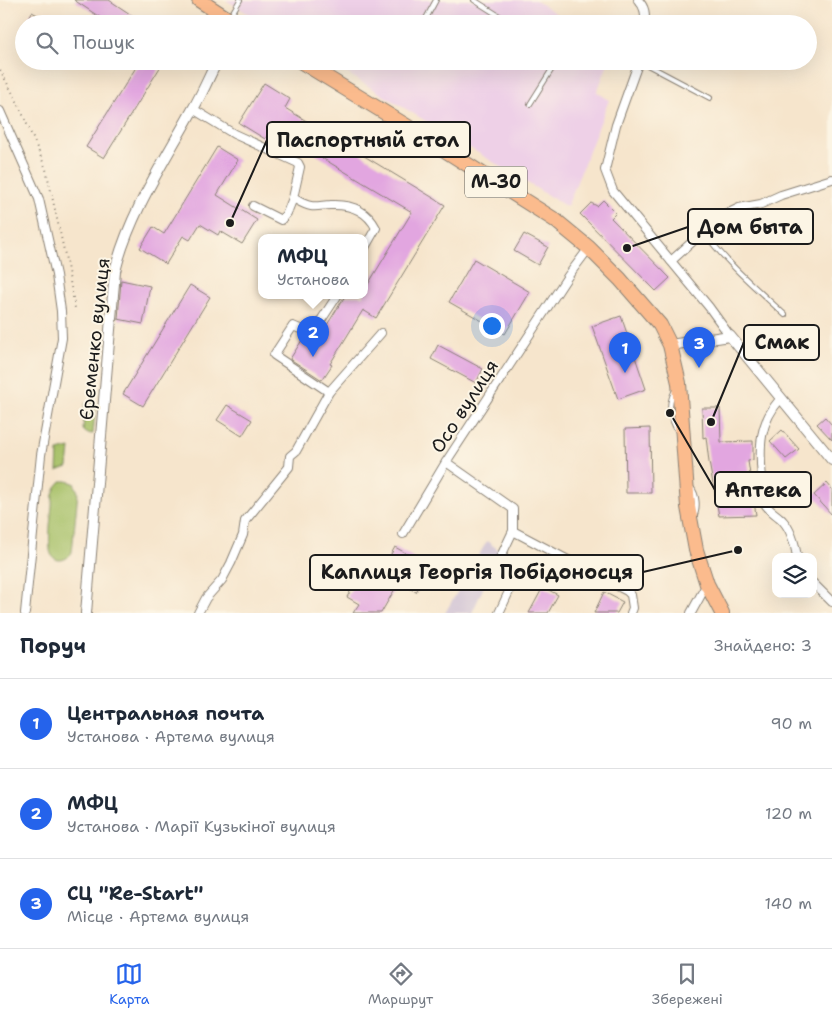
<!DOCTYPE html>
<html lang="uk">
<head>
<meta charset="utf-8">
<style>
	body { margin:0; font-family:"Shantell Sans",sans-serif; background:#f6f6f7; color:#1f2937 }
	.controls { position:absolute; right:15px; bottom:15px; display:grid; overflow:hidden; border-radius:10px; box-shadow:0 5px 20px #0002 }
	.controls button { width:45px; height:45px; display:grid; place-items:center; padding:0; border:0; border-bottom:1px solid #e0e1e3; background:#fff; color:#1f2937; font:25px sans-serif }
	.you { position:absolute; left:491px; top:325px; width:18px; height:18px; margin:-12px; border:4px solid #fff; border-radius:50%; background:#1a73e8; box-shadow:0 0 0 8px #1a73e833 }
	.badge { display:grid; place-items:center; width:32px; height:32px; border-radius:50%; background:#2563eb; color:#fff; font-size:16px; font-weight:700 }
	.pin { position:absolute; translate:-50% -41px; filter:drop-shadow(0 1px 2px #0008) }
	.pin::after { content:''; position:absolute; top:26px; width:18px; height:15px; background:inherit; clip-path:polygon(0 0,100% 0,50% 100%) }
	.popup { position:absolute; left:258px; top:234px; width:110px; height:65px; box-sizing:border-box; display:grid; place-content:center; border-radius:10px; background:#fff; filter:drop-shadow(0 1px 4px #0005); font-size:16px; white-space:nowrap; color:#747a83 }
	.popup b { font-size:19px; color:#1f2937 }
	.popup::after { content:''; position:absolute; left:50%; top:100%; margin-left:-10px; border:10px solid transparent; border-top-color:#fff }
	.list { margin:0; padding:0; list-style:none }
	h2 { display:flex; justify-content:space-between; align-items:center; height:65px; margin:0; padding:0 20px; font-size:21px }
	h2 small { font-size:16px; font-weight:400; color:#747a83 }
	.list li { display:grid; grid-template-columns:32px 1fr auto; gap:15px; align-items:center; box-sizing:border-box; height:90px; padding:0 20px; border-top:1px solid #e0e1e3 }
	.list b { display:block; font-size:19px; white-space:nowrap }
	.list p { margin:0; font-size:16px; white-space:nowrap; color:#747a83 }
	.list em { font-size:16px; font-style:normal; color:#747a83 }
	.icon { flex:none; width:28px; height:28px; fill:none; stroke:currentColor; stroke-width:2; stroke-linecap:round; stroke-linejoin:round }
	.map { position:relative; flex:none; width:832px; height:613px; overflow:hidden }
	.search { position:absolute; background:#fff; box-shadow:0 5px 20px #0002; left:15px; right:15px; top:15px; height:55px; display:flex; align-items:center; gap:12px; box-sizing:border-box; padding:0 18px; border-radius:28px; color:#747a83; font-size:19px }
	.sheet { height:335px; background:#fff }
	nav { display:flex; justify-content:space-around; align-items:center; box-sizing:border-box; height:70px; border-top:1px solid #e0e1e3; background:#fff; font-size:14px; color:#747a83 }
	nav a { display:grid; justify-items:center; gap:2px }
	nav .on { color:#2563eb }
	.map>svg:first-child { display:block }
	.built { fill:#eed0e7 }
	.industrial { fill:#ccbed3 }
	.green { fill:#a6c066; stroke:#616e41 }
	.building { fill:#e2a6e0 }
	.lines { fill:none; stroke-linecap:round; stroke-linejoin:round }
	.service-casing { stroke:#898074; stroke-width:6 }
	.minor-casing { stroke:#898074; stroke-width:10 }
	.tertiary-casing { stroke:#898074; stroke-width:12 }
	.trunk-casing { stroke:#898074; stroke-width:16 }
	.path { stroke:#898074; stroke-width:2; stroke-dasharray:1 4; stroke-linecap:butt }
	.service { stroke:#fff; stroke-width:4 }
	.minor { stroke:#fff; stroke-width:8 }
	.tertiary { stroke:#fff; stroke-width:10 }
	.trunk { stroke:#fbbb8d; stroke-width:14 }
	.labels { text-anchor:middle; stroke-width:4; stroke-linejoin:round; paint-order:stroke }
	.shield { fill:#fcf5e5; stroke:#5f5d58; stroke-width:1 }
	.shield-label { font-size:18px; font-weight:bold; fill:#1c1c1c }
	.street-label { font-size:19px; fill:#1c1c1c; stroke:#fcf5e5 }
	.leader { fill:none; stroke:#1c1c1c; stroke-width:2 }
	.callout-dot { fill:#1c1c1c; stroke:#fcf5e5; stroke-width:2 }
	.callout { fill:#fcf5e5; stroke:#1c1c1c; stroke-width:2 }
	.callout-label { font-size:20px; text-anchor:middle; font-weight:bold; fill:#1c1c1c }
</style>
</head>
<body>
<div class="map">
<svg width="832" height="613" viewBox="0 0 832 613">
	<rect width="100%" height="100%" fill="#fcf5e5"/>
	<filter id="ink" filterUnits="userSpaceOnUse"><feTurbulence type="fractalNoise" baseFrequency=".02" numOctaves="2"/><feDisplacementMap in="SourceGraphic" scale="10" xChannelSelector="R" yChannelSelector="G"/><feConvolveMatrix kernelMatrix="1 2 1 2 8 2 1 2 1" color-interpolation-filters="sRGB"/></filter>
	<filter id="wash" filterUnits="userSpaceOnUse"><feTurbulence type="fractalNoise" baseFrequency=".0096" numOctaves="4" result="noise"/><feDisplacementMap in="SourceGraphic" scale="20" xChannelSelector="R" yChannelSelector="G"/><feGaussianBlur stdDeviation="1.12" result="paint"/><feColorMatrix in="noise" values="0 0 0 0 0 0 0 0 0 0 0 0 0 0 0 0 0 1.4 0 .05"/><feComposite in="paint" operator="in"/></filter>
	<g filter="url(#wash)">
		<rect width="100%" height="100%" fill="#f6e5cc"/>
		<g class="built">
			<path d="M226,0H535L572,24H265Z"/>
			<path d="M327,61H609L597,92L609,100L567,207Z"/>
		</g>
		<path class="industrial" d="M487,541L500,551L472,613H445Z"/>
		<g class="green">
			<path d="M85,404H96L93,434L86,433L83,430Z"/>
			<path d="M70,448L68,467L57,471L58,451Z"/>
			<path d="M61,481H67L74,483L78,492L72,552C67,562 52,564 50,550C48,535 52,509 53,494L56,487Z"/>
		</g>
		<g id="blocks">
			<g class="building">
				<path d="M74,0H109L145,24H110Z"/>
				<path d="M32,12L53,24H26Z"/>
				<path d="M140,61H164L104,158L86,147Z"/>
				<path d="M264,83L290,99L285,108L445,205L376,318L363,310L330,364L332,365L322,380L290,359L304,337L317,341L345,296H364V291L412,212L272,128L265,139L239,123Z"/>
				<path d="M217,147L238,160L217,195L257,220L242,244L220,231L218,235L200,224L190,240L183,236L166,264L140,248L153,227L164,234Z"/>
				<path d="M603,200L616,213L611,218L670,278L656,291L580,214L591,203L597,206Z"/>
				<path d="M524,234L548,247L538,265L514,251Z"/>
				<path d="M474,259L530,292L505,334L449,302Z"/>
				<path d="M121,280L150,286L143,324L118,319Z"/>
				<path d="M190,285L210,297L143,406L123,394Z"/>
				<path d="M621,316L646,389L618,399L592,326Z"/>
				<path d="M438,345L483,369L476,383L431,359Z"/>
				<path d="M227,405L252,420L242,436L217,420Z"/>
				<path d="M702,408H720L721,442L753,441V460L748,461L756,515L719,516L709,462L706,437L703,438Z"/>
				<path d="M825,417L832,425V440L817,424Z"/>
				<path d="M650,428L651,493H626L625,429Z"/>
				<path d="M782,430L799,449L786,459L770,441Z"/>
				<path d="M827,483L832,489V515L814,495Z"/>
				<path d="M395,547L430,567L416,592L399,582L381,613H353L359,604L347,597L363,569L378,577Z"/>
				<path d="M525,558L551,571L543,587L517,574Z"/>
				<path d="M543,587L558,595L548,613H529Z"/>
				<path d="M604,592L623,602L617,613H594Z"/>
			</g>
		</g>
	</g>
	<g filter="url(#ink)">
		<use href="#blocks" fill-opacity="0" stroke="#898074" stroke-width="1"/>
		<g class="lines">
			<defs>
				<g id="service">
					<path d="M474,0L512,24"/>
					<path d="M230,17L240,0"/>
					<path d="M423,24L436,0"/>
					<path d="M457,61L458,62"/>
					<path d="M640,61L710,98"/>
					<path d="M530,104L557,61"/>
					<path d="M704,232C727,264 757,289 785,315"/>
					<path d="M674,392C667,406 670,418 678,432"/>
					<path d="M691,487C698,495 698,509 694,518"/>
				</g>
				<g id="minor">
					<path d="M638,0C645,7 646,14 644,24"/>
					<path d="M639,61L616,125L605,170L613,191L709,307L730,336"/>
					<path d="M193,109L234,134L298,163L300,167L293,198"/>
					<path d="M0,111L39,199L56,275L61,311L62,338L41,455L25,613"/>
					<path d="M253,206L281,220L287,213L293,198C299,201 304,205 311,206C317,207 324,205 330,205C350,204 367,210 376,228L364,249"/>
					<path d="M671,261L720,217L739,208L761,204L781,195L832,179"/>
					<path d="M329,392L274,355L293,326L312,334L337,296"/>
					<path d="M781,398C759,423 759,446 762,478C762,486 762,495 764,502C768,511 777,514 783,521C792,531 795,544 797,557"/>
					<path d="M446,462L513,509V531L494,571L512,585L499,613"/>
					<path d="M513,531L627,591L631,595L633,608L631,613"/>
					<path d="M403,534L446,462L568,276L589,248"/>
					<path d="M813,583L832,602"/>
					<path d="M198,613L206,598L222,580L231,563L243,535L245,521L289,467L290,456L296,451L329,392L381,333"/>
					<path d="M691,613L707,584"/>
				</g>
				<g id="tertiary">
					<path d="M670,345L730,336L832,460"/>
					<path d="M86,613L115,271C130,212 164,162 193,109C202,94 209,77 217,61"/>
				</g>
				<g id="trunk">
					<path d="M199,0L236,24"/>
					<path d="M300,61L405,125L555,220L589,248L620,279L660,325L670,345L679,383L688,507L696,550L707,584L722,613"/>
				</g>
			</defs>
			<use href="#service" class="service-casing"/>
			<use href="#minor" class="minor-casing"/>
			<use href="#tertiary" class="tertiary-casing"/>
			<use href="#trunk" class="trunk-casing"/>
			<path class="path" d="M0,70L18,103L46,169L65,255L75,308"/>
			<use href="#service" class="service"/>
			<use href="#minor" class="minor"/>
			<use href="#tertiary" class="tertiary"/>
			<use href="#trunk" class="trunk"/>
		</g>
	</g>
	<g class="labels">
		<rect class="shield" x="465" y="166.5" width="62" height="31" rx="4"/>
		<g class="shield-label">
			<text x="496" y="188">М-30</text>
		</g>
		<g class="street-label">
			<text transform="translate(94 339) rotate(-84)" y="7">Єременко вулиця</text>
			<text transform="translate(464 406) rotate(-57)" y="7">Осо вулиця</text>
		</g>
	</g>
	<path class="leader" d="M230 223L267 140M627 248L688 227M711 422L744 342M670 413L715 490M738 550L643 572"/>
	<g class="callout-dot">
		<circle cx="230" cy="223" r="5"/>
		<circle cx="627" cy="248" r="5"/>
		<circle cx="711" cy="422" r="5"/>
		<circle cx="670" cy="413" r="5"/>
		<circle cx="738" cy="550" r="5"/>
	</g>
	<g class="callout">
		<rect x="267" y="122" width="203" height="35" rx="5"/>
		<rect x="688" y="209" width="125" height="35" rx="5"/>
		<rect x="744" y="325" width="75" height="35" rx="5"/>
		<rect x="715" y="472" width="96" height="35" rx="5"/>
		<rect x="310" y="555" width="333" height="35" rx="5"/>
	</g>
	<g class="callout-label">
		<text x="368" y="147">Паспортный стол</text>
		<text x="750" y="234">Дом быта</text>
		<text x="782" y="349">Смак</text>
		<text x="763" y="497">Аптека</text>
		<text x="477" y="579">Каплиця Георгія Побідоносця</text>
	</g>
</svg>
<div class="controls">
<button><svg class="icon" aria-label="layers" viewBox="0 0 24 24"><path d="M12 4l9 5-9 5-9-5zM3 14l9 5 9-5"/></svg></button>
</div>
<div class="you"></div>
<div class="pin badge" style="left:625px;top:373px">1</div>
<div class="pin badge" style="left:313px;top:357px">2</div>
<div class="popup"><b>МФЦ</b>Установа</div>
<div class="pin badge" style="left:699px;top:368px">3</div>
<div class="search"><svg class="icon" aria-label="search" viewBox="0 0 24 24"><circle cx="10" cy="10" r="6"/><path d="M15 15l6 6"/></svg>Пошук</div>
</div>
<section class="sheet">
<h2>Поруч<small>Знайдено: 3</small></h2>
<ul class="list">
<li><span class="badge">1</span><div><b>Центральная почта</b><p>Установа · Артема вулиця</p></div><em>90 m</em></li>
<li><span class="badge">2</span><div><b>МФЦ</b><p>Установа · Марії Кузькіної вулиця</p></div><em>120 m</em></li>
<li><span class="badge">3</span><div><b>СЦ &quot;Re-Start&quot;</b><p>Місце · Артема вулиця</p></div><em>140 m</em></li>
</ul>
</section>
<nav>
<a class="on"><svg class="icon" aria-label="map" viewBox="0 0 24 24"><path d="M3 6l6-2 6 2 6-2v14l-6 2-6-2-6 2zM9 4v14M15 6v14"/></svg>Карта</a>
<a><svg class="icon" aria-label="directions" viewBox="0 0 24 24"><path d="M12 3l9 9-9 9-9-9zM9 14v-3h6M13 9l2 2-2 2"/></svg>Маршрут</a>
<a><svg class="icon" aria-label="saved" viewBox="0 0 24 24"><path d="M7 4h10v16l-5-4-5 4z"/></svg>Збережені</a>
</nav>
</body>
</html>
